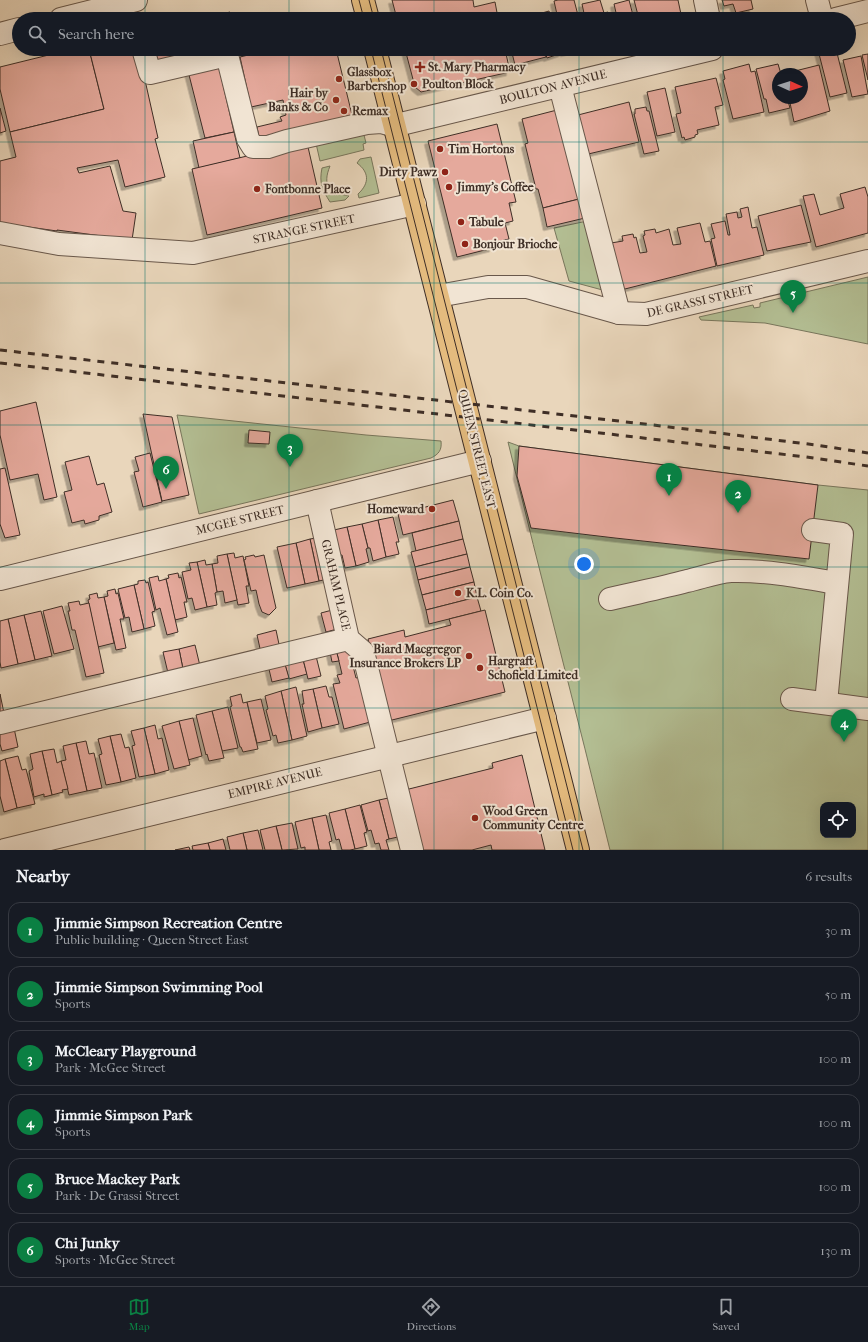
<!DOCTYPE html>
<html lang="en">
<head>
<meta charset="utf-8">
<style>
	body { margin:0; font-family:"IM FELL French Canon",serif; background:#242831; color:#f1f3f6 }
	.controls { position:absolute; right:12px; bottom:12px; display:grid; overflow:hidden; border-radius:8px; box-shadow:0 4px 16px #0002 }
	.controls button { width:36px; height:36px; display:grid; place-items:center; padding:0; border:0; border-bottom:1px solid #363941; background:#171b24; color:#f1f3f6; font:20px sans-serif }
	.compass { position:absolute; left:772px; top:68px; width:36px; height:36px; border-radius:50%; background:#171b24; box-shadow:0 4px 16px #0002; rotate:93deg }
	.you { position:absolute; left:584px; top:564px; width:14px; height:14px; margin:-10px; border:3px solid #fff; border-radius:50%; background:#1a73e8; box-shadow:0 0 0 6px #1a73e833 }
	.badge { display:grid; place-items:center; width:26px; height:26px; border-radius:50%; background:#0b8043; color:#fff; font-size:13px; font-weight:700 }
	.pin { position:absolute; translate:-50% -33px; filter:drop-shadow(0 1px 2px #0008) }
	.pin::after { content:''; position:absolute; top:21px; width:14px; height:12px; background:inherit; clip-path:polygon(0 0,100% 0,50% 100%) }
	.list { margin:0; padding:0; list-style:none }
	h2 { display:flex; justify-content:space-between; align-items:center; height:52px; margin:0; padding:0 16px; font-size:17px }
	h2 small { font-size:13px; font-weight:400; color:#9ea1a6 }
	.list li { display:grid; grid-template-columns:26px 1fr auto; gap:12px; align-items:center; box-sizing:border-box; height:56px; margin:0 8px 8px; padding:0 8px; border:1px solid #363941; border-radius:12px }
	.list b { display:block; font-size:15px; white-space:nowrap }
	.list p { margin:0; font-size:13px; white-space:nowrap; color:#9ea1a6 }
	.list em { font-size:13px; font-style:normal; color:#9ea1a6 }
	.icon { flex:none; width:22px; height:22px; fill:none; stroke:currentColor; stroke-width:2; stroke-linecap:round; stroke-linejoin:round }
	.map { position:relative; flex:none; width:868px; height:850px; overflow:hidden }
	.search { position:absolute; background:#171b24; box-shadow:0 4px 16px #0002; left:12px; right:12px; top:12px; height:44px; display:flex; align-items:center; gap:10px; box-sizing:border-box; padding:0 14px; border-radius:22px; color:#9ea1a6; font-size:15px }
	.sheet { height:436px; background:#171b24 }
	nav { display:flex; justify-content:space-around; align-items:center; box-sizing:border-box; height:56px; border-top:1px solid #363941; background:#171b24; font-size:11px; color:#9ea1a6 }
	nav a { display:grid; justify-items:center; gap:2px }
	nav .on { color:#0b8043 }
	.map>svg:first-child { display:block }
	.green { fill:#b3be93; stroke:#78765c; fill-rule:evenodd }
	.building { fill:#e5a99c; stroke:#3e2e26; filter:url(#shadow) }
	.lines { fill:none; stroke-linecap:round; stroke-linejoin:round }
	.minor-casing { stroke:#69584b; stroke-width:24 }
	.major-casing { stroke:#3e2e26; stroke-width:24 }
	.minor { stroke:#f1e4d3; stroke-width:22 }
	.major { stroke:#e4bb7e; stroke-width:22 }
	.tram { stroke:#3e2e26; stroke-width:1 }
	.rail { stroke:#3e2e26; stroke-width:3; stroke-dasharray:7 7; stroke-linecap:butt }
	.grid { fill:none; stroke:#0f766e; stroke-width:1; stroke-opacity:0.55 }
	.poi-dot { fill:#8f2418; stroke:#f1e4d3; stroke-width:1.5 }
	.labels { text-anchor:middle; stroke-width:4; stroke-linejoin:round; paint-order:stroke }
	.poi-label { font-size:12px; font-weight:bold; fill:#3e2e26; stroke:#f1e4d3; text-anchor:start }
	.street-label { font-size:12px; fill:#3e2e26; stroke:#f1e4d3 }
</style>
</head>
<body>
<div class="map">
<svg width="868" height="850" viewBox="0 0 868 850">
	<defs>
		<filter id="shadow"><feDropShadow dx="-3.5" dy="3.5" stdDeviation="0" flood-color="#0004"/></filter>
	</defs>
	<rect width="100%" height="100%" fill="#e9d6bb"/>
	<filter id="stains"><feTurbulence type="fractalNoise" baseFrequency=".005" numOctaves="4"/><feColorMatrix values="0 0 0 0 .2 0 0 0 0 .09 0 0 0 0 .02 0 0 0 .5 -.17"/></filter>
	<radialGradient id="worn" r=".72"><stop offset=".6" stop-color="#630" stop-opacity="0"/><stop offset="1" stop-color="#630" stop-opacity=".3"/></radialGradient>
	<g class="green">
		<path d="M362,127L366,143L363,144L364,150L320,161L315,139Z"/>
		<path d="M371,157L379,193L359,198L358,194C370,183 369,172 357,163L360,159Z"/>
		<path d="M330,166C322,186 329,192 349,196L345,200L330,202C322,189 319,183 322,168Z"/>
		<path d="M592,220L610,292L569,281L554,228Z"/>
		<path d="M868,277V344L765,323L701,320L699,317L753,305L754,308L760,307V303Z"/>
		<path d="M177,415L366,435L441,441C442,450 439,454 431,458L199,514Z"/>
		<path d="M508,442L519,446L818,485L868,490V850H610C577,714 541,579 508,442ZM823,805H853V835H823Z"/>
	</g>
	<g class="building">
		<path d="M392,0H473L474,7L495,2L498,18L492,19H397Z"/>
		<path d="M558,0H574L579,19H558L554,1Z"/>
		<path d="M600,0L604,13L608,12L610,19H579L585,18L582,4Z"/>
		<path d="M629,0L634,19H611V18L617,17L614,4Z"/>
		<path d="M634,0H678L682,19H639Z"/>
		<path d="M722,0H751L753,9L736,13L733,4L724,6Z"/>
		<path d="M549,11L551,19H537L535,15Z"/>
		<path d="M230,12L231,19H201Z"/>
		<path d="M531,14L532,19H512Z"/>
		<path d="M73,49H89L104,109L10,132L0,89V67Z"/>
		<path d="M89,49H138L158,138L155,139L165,177L125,187L118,160L77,168L79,173L110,166L123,211L136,213L132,240L57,230V231L0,223V161L16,157L10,132L104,109Z"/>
		<path d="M148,49H230L153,68Z"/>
		<path d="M273,49H336L353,119L259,137L257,127L282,121L280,117L286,115L283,100L251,107L240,57Z"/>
		<path d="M405,49H505L510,72L421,92L415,87Z"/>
		<path d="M511,49H544L546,57L515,65Z"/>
		<path d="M544,49H562L563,52L562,53L547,58Z"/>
		<path d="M563,49H581L564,53Z"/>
		<path d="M822,49H836L847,93L830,97L818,50Z"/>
		<path d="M868,54V80L862,55Z"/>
		<path d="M861,56L868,94L852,97L843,60Z"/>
		<path d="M218,63L234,132L205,138L188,71Z"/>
		<path d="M749,64L751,72L755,71L764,112L733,119L723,80L725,79L723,71Z"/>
		<path d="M778,64L781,74H778V98H787L790,108L769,113L766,99H764L756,69Z"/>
		<path d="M819,65L830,111L794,122L789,98H802V74H783Z"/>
		<path d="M716,78L723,105L715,107L719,125L697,130L698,134L695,135V137L685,140L684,137L682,138L676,114L681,113L675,87Z"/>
		<path d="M665,88L675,132L657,136L647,92Z"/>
		<path d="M629,102L639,142L584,155L574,116Z"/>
		<path d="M646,107L647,111H649L659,151L644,154L634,114H635V109Z"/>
		<path d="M0,108L6,131L0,133Z"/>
		<path d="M557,110L579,199L543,208L538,189H536L525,144L528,143L522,119Z"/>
		<path d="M497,124L516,202L509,203L513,221L505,223L509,239L492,243L493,248L457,257L428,141Z"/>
		<path d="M234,132L240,158L199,168L193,141Z"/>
		<path d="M298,144L308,147L322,208L207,235L192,169Z"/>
		<path d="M865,187L868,197V233L816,247L803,196L814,194L820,215L844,208L840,194Z"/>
		<path d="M579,199L585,218L547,227L543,208Z"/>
		<path d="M801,205L811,242L767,251L758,216Z"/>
		<path d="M748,207L752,228L757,227L764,255L717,266L711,239L715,238L711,224L725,221L728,235H730L726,214L737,212L738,218L742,217L740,209Z"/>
		<path d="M700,223L705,242L710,241L716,266L617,291L611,243L623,241L622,236L633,234L634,238L636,237L640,253L647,252L643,236L645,235L644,231L655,229L656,233L669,229L673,245L681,244L677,228Z"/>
		<path d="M36,402L57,497L44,500L38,474L10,480L0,435V411Z"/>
		<path d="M143,414L172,417L189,495L162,501Z"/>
		<path d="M249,430L270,432L269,444L248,443Z"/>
		<path d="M519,446L818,485L809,559L615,538L531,528L517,476Z"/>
		<path d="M150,453L162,502L143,507L134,472L139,471L135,457Z"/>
		<path d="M89,456L97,485L104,483L112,512L99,516V520L85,524L84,520L72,523L64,492L72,490L65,462Z"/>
		<path d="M5,468L20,535L5,538L0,524V469Z"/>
		<path d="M453,500L459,521L403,535L398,514Z"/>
		<path d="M393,517L399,542H396L399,554L386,557L378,520Z"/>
		<path d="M378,520L386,557L373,561L370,548H368L362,524Z"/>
		<path d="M459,521L463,539L416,551L412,533Z"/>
		<path d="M362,524L368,548L366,549L369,562L356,566L347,527Z"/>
		<path d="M347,527L356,566L345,568L342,555H340L334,530Z"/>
		<path d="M322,537L332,578L319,581L310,539Z"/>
		<path d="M310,539L319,581L305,584L296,543Z"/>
		<path d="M463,539L467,554L415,567L411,552Z"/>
		<path d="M296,543L305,584L287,588L277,547Z"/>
		<path d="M234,553L235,558L243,556L249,586H246L249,603L238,605L227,554Z"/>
		<path d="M227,554L237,600L225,603L223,591L217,592L212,564L218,563L217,556Z"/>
		<path d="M467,554L470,567L418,580L415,567Z"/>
		<path d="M254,555L255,557L264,555L276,608L269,615L262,612L259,604L256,590L251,591L244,560L246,559L245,557Z"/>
		<path d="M205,560L206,565L212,564L217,592L215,593L217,605L207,607L197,562Z"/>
		<path d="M197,562L207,607L195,610L192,598L188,599L182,572L191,570L189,563Z"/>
		<path d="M470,567L474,582L422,595L418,580Z"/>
		<path d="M178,573L179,578L181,577L187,602H184L187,617L175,620L166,579L169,578L168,575Z"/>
		<path d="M158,576L159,581L166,579L178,632L167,635L160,608L156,610L149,578Z"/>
		<path d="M145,580L146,583L148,582L155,611L152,612L155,626L144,629L134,585L138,584V581Z"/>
		<path d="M474,582L477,597L426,610L422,595Z"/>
		<path d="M134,585L144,629L132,632L129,617L125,618L118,589Z"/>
		<path d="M115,589L116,594L118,593L124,619H120L126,648L116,650L104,597L108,596L107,591Z"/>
		<path d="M97,593L98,598L104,597L114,643L98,647L88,600L90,599L89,595Z"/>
		<path d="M477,597L481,611L429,624L426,610Z"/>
		<path d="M79,601L80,605L89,603L104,673L86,677L75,630H72L68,611H70L68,603Z"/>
		<path d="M62,606L74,649L54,654L43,611Z"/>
		<path d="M336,609L341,628L326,632L321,613Z"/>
		<path d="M485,610L505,692L388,721L368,639L404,630L405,637L451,625L449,619Z"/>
		<path d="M41,611L52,656L35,660L24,615Z"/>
		<path d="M24,615L35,660L18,664L8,619Z"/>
		<path d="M8,619L18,664L1,668L0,662V621Z"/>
		<path d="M276,630L280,649L261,653L257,635Z"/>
		<path d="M195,645L200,666L183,669L179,649Z"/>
		<path d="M348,646L356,678L360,677L374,721L344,729L333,684L340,683L337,675L342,674L336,649Z"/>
		<path d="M179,649L183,669L168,673L163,652Z"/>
		<path d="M336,650L339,661L332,662L330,652Z"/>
		<path d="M302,656L307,674L289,679L284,661Z"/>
		<path d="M316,656L321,676L308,679L303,659Z"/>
		<path d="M284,661L289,678L272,682L268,665Z"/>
		<path d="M326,686L329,697H332L339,724L322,728L313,689Z"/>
		<path d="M296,687L307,736L292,740L281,691Z"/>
		<path d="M313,689L322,728L308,732L302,704H304L302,691Z"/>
		<path d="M281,691L292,740L278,743L276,735L273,736L266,710L268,709L265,696Z"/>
		<path d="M0,694L4,713L0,714Z"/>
		<path d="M241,694L243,703L247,702L258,749L243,752L241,747H240L230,707L232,706L230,697Z"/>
		<path d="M261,699L271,740L257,743L247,702Z"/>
		<path d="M228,707L238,748L222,751L212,711Z"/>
		<path d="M212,711L224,758L209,761L207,754L206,755L196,715Z"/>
		<path d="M193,718L202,756L188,760L179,721Z"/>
		<path d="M179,721L190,765L174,769L162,726Z"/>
		<path d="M155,725L158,739L162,738L169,770L155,774L144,728Z"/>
		<path d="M14,728L18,747L2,751L0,744V731Z"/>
		<path d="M144,728L155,774L139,777L132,746L135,745L131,731Z"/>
		<path d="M121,734L125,748L129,747L136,778L121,782L110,736Z"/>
		<path d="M110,736L121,782L106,785L99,755L102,754L98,739Z"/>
		<path d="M86,741L89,754L94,753L102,788L87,791L76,743Z"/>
		<path d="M76,743L87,791L69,795L61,761L66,760L63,746Z"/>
		<path d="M54,749L57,763L61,761L68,789L62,790L63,792L52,795L42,751Z"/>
		<path d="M42,751L52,795L44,797V794L34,797L29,771L33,769L30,754Z"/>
		<path d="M522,755L545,850H492L491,845L472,850H420L405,790L493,768L492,763Z"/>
		<path d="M18,756L22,770L26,769L35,804L17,808L5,759Z"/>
		<path d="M5,759L17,808L4,812L0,796V761Z"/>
		<path d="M393,797L402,836L389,839L379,800Z"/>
		<path d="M379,800L389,839L386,840L389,850H381L379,843L375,844L371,830L368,831L361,805Z"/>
		<path d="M360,805L367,832L364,833L367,846L355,849L345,809Z"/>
		<path d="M345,809L355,849L350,850H342L339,839L336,840L329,813Z"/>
		<path d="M326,815L332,841L329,842L331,850H319L312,818Z"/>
		<path d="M312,818L319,850H305V847L301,848L295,822Z"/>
		<path d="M292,823L298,849L282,850L276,826Z"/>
		<path d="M276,826L282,850H265L260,830Z"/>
		<path d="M258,830L263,850H247L243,833Z"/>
		<path d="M243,833L247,850H230L227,837Z"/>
		<path d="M223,839L226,850H210L208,843Z"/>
		<path d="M208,843L210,850H193L192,846Z"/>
		<path d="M189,847L190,850H175Z"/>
	</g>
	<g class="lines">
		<defs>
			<g id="minor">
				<path d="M705,0L709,19"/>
				<path d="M817,0L822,19"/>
				<path d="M61,19L136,0"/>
				<path d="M836,19L868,11"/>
				<path d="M0,34L19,29"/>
				<path d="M143,49L150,73L227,55L248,139L253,147H268L287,141L367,123L381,122L395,126L401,124L712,49"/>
				<path d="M560,86L619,313"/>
				<path d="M0,233L59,244L193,253L415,204"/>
				<path d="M438,296L488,287H527L619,313L646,314L868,261"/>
				<path d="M317,501L348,639L363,652L412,850"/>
				<path d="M813,530L842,534L826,703"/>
				<path d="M0,579L480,461"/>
				<path d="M610,599C635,593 661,588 687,581C701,578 716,572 731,571C766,570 802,577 836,583"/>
				<path d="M792,699L868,709"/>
				<path d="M0,723L348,639"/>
				<path d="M5,850L545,718"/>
			</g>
			<g id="major">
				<path d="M363,0L368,19"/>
				<path d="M375,49L578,850"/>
			</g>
		</defs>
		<use href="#minor" class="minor-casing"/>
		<use href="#major" class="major-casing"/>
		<use href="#minor" class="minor"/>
		<use href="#major" class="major"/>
		<g class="tram">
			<path d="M359,0L364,19"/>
			<path d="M369,0L374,19"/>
			<path d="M371,49L573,850"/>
			<path d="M381,49L583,850"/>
		</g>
		<g class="rail">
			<path d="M0,350L653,425L816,445L868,453"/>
			<path d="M0,363L806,457L868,466"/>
		</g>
	</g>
	<path class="grid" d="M145,0V19M289,0V19M434,0V19M579,0V19M723,0V19M145,49V850M289,49V850M434,49V850M579,49V850M723,49V850M0,142H868M0,283H868M0,425H868M0,567H868M0,708H868"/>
	<g class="poi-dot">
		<path d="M418 61h4v4h4v4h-4v4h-4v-4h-4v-4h4z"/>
		<circle cx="339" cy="79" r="4"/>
		<circle cx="414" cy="84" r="4"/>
		<circle cx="336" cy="100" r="4"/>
		<circle cx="344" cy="111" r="4"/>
		<circle cx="440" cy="149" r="4"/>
		<circle cx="445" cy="172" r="4"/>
		<circle cx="449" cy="187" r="4"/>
		<circle cx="257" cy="189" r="4"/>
		<circle cx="461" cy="222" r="4"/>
		<circle cx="465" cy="244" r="4"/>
		<circle cx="432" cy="509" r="4"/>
		<circle cx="458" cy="593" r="4"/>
		<circle cx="469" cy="656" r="4"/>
		<circle cx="480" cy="668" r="4"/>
		<circle cx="475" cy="818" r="4"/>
	</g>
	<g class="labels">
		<g class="poi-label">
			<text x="428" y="71">St. Mary Pharmacy</text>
			<text x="347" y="76">Glassbox<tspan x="347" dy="14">Barbershop</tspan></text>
			<text x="422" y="88">Poulton Block</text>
			<text x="328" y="97" text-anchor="end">Hair by<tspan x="328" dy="14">Banks &amp; Co</tspan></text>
			<text x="352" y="115">Remax</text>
			<text x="448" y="153">Tim Hortons</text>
			<text x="437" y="176" text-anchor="end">Dirty Pawz</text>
			<text x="457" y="191">Jimmy's Coffee</text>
			<text x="265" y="193">Fontbonne Place</text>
			<text x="469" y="226">Tabule</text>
			<text x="473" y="248">Bonjour Brioche</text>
			<text x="424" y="513" text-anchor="end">Homeward</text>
			<text x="466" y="597">K.L. Coin Co.</text>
			<text x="461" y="653" text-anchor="end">Biard Macgregor<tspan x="461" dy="14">Insurance Brokers LP</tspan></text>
			<text x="488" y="665">Hargraft<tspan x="488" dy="14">Schofield Limited</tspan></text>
			<text x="483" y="815">Wood Green<tspan x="483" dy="14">Community Centre</tspan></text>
		</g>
		<g class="street-label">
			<text transform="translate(553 87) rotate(-14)" y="4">BOULTON AVENUE</text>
			<text transform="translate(304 229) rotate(-12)" y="4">STRANGE STREET</text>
			<text transform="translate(700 301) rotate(-13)" y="4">DE GRASSI STREET</text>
			<text transform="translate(477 449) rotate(76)" y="4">QUEEN STREET EAST</text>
			<text transform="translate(240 520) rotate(-14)" y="4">MCGEE STREET</text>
			<text transform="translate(336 585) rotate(77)" y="4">GRAHAM PLACE</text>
			<text transform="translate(275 783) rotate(-14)" y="4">EMPIRE AVENUE</text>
		</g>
	</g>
	<rect width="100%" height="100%" filter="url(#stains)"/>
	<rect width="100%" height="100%" fill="url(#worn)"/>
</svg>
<div class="controls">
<button><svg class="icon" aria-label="locate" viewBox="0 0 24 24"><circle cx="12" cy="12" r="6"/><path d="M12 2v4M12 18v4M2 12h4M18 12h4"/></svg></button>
</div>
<svg class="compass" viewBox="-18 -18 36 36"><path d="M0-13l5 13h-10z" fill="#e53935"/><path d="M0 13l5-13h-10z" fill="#9ea1a6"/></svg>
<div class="you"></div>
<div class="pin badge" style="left:669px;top:496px">1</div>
<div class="pin badge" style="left:738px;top:513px">2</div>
<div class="pin badge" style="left:290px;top:467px">3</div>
<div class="pin badge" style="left:844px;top:742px">4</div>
<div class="pin badge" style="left:793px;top:313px">5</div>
<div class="pin badge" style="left:166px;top:489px">6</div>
<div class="search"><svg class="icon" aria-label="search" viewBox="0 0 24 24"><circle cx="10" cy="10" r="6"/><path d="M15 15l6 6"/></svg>Search here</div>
</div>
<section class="sheet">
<h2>Nearby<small>6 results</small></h2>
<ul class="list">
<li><span class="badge">1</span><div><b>Jimmie Simpson Recreation Centre</b><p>Public building · Queen Street East</p></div><em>30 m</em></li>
<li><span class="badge">2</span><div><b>Jimmie Simpson Swimming Pool</b><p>Sports</p></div><em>50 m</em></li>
<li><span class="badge">3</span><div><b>McCleary Playground</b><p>Park · McGee Street</p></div><em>100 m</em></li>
<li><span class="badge">4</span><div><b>Jimmie Simpson Park</b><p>Sports</p></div><em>100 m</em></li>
<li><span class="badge">5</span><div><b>Bruce Mackey Park</b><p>Park · De Grassi Street</p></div><em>100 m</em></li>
<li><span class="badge">6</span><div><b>Chi Junky</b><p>Sports · McGee Street</p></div><em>130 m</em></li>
</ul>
</section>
<nav>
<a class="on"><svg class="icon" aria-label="map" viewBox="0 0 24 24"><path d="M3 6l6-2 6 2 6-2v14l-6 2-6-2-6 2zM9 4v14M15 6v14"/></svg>Map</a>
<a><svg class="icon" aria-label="directions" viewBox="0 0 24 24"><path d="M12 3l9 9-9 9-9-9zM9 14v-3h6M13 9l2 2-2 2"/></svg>Directions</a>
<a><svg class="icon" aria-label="saved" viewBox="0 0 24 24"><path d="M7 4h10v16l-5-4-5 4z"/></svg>Saved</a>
</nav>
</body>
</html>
